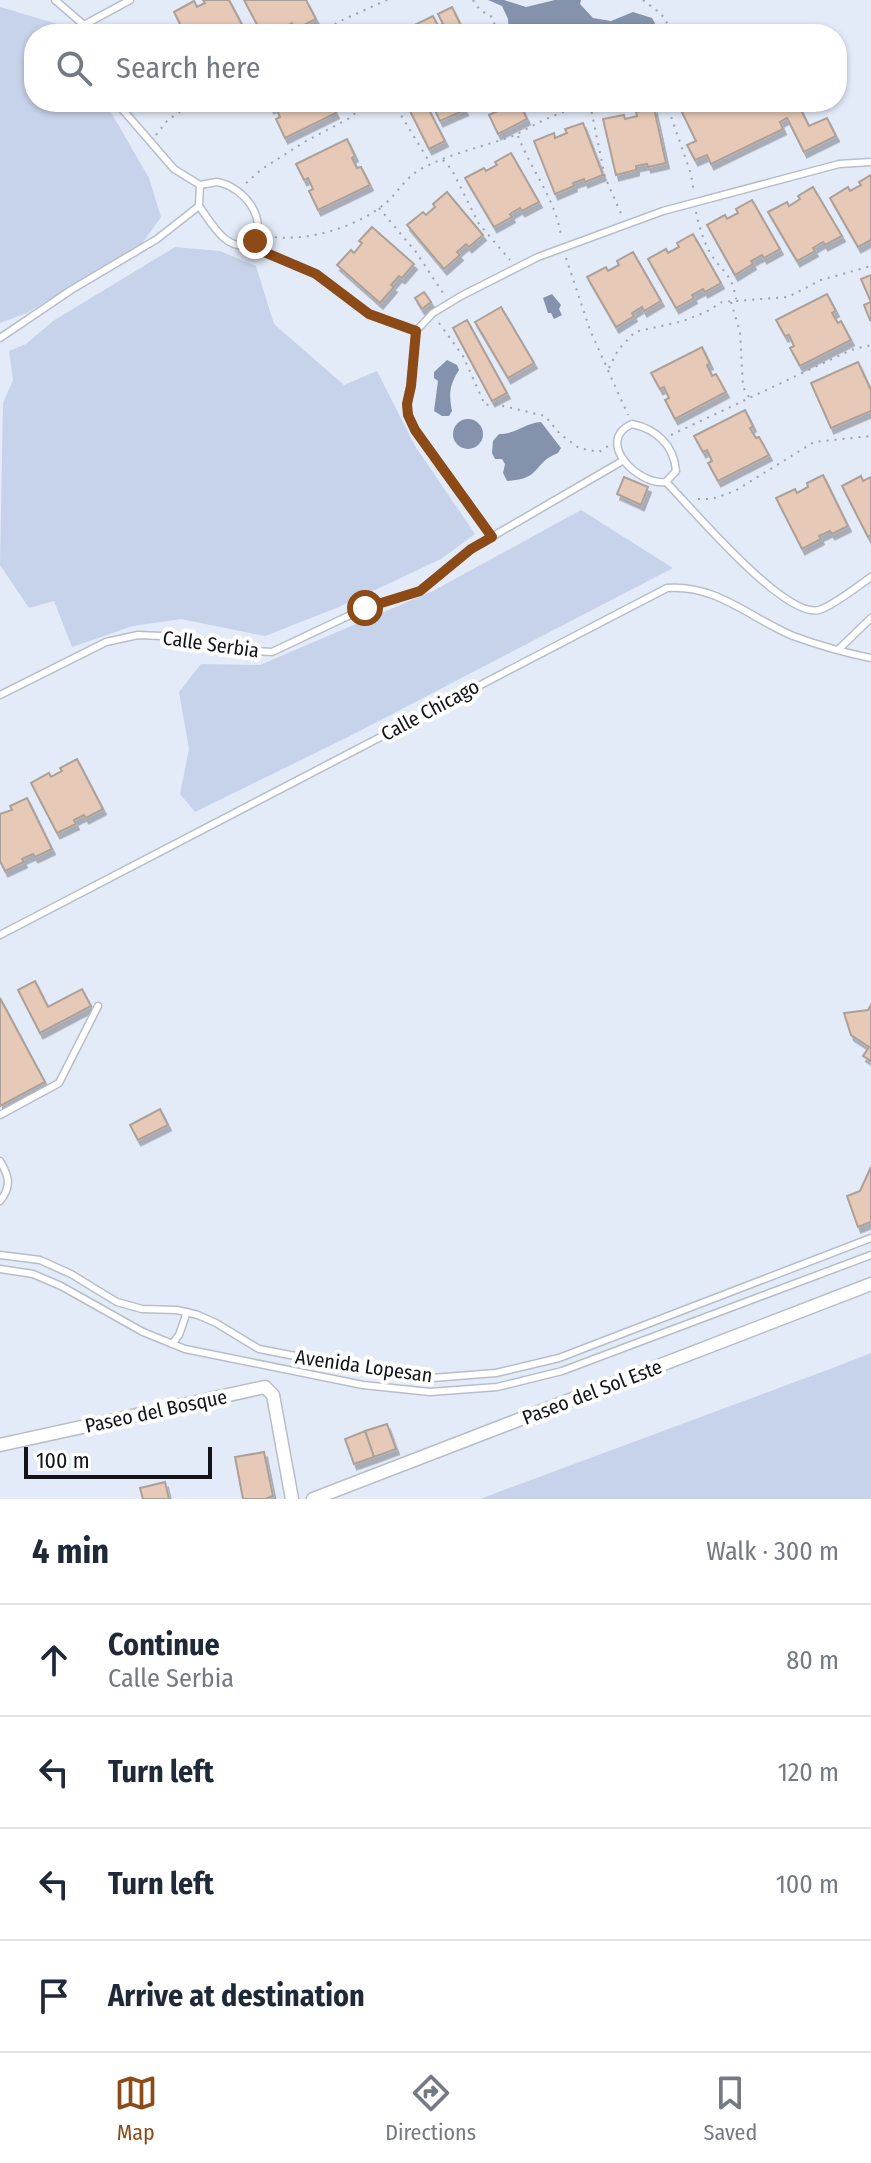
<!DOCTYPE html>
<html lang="en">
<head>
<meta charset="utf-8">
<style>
	body { margin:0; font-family:"Fira Sans Condensed",sans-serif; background:#f6f6f7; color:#1f2937 }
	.scale { position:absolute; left:24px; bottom:20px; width:188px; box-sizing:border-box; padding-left:8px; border:4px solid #121419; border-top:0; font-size:22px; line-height:28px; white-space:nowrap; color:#121419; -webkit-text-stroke:6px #fff; paint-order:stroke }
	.stop { position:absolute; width:24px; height:24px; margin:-18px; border:6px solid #8c4a17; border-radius:50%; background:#fff }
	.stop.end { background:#8c4a17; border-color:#fff; box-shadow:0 2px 8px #0008 }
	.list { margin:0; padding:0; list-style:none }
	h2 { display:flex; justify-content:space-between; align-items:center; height:104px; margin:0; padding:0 32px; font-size:34px }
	h2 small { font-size:26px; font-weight:400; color:#747a83 }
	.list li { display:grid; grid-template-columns:52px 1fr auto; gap:24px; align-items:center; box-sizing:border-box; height:112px; padding:0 32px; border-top:2px solid #e0e1e3 }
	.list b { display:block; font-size:30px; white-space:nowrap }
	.list p { margin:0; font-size:26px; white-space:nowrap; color:#747a83 }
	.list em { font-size:26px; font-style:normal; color:#747a83 }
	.icon { flex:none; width:44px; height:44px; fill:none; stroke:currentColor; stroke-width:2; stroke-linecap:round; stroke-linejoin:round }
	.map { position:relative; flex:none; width:871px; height:1499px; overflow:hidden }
	.search { position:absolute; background:#fff; box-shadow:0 2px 6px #0004; left:24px; right:24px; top:24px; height:88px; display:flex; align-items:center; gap:20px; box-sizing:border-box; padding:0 28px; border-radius:32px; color:#747a83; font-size:30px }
	.sheet { height:552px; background:#fff }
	nav { display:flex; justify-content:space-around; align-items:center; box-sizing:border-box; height:112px; border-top:2px solid #e0e1e3; background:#fff; font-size:22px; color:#747a83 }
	nav a { display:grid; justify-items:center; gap:4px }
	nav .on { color:#8c4a17 }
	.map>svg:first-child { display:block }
	.green { fill:#c7d3eb }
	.water { fill:#8592ac }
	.building { fill:#e6c9b7; stroke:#ada098; stroke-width:2; filter:url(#shadow) }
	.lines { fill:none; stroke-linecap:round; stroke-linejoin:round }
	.service-casing { stroke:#b7beca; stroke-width:9 }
	.minor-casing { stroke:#b7beca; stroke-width:15 }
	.path { stroke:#9ca2ac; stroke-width:2; stroke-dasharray:2 6; stroke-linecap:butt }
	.service { stroke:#fff; stroke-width:6 }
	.minor { stroke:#fff; stroke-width:12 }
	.route { stroke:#8c4a17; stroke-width:10 }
	.labels { text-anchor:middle; stroke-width:8; stroke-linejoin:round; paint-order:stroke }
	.street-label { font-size:20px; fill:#121419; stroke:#fff }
</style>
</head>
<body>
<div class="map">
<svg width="871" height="1499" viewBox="0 0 871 1499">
	<defs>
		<filter id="shadow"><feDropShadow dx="3" dy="5.5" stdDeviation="0" flood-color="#0004"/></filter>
	</defs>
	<rect width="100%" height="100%" fill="#e4ebf8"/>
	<g class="green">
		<path d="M0,7L61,25L66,34H34V102H105L149,178L161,217L141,245L27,313L0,323Z"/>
		<path d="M175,247L220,251L256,266L274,324L344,385L377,371L415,446L475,534L441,559L339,607L265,636L181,619L133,626L72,647L54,601L29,608L0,565L3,403L13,380L9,351L26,344L53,321Z"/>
		<path d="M581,510L673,568L348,737L195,812L180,794L189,749L179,692L201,664L260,665L433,591Z"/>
		<path d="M871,1353V1499H480L838,1366Z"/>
	</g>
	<g class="water">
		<path d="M488,0H504L526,7L555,0H581L580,4L593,18L611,21L633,12L652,18L661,34H509L508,19L502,6Z"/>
		<path d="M552,294L561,305L559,309L562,315L554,319L551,313H548L543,298Z"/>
		<path d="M447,360L457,365L459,370C449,386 449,393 452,411L449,416H442L434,411L438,381L434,378V372Z"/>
		<circle cx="468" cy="434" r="15"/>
		<path d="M541,422L561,448L558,453C532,463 543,479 507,481L503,473L505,464L502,459H495L492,453L493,441L499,434C516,434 525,423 541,422Z"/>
	</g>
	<g class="building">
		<path d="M203,0H229L247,34H185L174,12L194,1L197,7L205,3Z"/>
		<path d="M244,0H306L316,19L296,29L292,23L283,28L285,34H262Z"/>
		<path d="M452,7L464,32L461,34H449L447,31L442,34H396L433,16L438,26L443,24L438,14Z"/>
		<path d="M268,102H331L336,113L285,138L276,119L280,117L275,106L271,108Z"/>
		<path d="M413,102H425L445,141L429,149L407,105Z"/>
		<path d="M437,102H461L465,110L440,121L432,104Z"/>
		<path d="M516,102H519L527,119L498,134L489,115Z"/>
		<path d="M683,102H797L809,126L827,118L836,136L804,152L787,118L780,122L783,129L711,164L707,155L695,160L687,145L696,141L678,104Z"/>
		<path d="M654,108L666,163L648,167L647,164L636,166V170L616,175L603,119L624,115L625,119L637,116L636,112Z"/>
		<path d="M583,123L603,175L585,182L584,179L573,183L574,186L555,194L534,141L554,133L555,138L567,133L565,129Z"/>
		<path d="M347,139L355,156L352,158L357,168L361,167L370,185L318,210L309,191L313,189L308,178L304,180L296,164Z"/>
		<path d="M511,153L539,202L522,211L520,208L510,214L512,217L494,227L465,178L484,168L486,171L497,165L495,162Z"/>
		<path d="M871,175V240L858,247L830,198L848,187L850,191L861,185L859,182Z"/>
		<path d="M813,187L842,236L825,245L823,242L813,248L815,251L797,261L768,212L787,202L789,206L800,199L798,196Z"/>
		<path d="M447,192L483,235L469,247L466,244L457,252L460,255L444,269L407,225L423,212L426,215L435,207L433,204Z"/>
		<path d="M752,200L780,249L764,258L762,255L751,261L753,264L735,275L707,225L725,215L727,219L738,213L736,209Z"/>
		<path d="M372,227L414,264L402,278L399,276L391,285L394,287L380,303L337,265L351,250L354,253L362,243L359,241Z"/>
		<path d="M693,234L721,283L705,292L703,289L692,295L694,298L676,308L648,259L666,249L668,253L679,247L677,243Z"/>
		<path d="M633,252L661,301L644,311L642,307L632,313L634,316L616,327L587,277L606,267L608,271L619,265L617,261Z"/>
		<path d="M871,275V320H870L864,305L871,302L861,279Z"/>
		<path d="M424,292L431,302L422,309L415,298Z"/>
		<path d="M827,294L836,311L832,313L838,323L841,321L851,340L800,366L790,348L794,346L789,335L785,336L776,320Z"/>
		<path d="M501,307L534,363L508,378L475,322Z"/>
		<path d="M467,320L507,393L492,401L453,328Z"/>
		<path d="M702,347L710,364L707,365L712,376L716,374L726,392L675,419L665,400L669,398L664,387L660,389L651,373Z"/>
		<path d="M858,362L871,390V411L831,428L811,383Z"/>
		<path d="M745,410L753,426L750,428L756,438L759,437L769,455L718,481L708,463L712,461L707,450L703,452L694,436Z"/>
		<path d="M823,475L848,526L832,534L830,531L819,536L821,539L802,549L776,498L795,489L797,493L808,487L807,483Z"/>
		<path d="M861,476L863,481L871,477V535L868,537L842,486Z"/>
		<path d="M624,477L648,487L641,505L617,494Z"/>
		<path d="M77,759L103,809L86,818L84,815L74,820L76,824L57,833L31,783L49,773L51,777L62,771L60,768Z"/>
		<path d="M27,798L52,849L35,857L33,854L22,859L24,862L5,871L0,861V814L12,810L10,806Z"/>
		<path d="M35,981L48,1007L82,989L91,1006L40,1033L18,990Z"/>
		<path d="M0,998L45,1082L0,1106Z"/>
		<path d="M871,1005V1061L863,1056L869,1047L851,1035L844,1013L868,1010Z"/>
		<path d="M160,1109L168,1125L138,1140L130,1125Z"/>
		<path d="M871,1167V1222L858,1227L847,1196L860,1191Z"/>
		<path d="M387,1424L396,1449L374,1457L365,1431Z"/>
		<path d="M365,1431L374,1457L354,1464L345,1439Z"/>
		<path d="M264,1452L273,1496L265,1499H243L235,1457Z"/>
		<path d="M165,1482L169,1499H143L140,1488Z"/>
	</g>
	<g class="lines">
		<defs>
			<g id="service">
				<path d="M55,0L84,25"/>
				<path d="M84,25L130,0"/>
				<path d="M116,102L174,169L200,185"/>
				<path d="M217,182C243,186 272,221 250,246C224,249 213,225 199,206L200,185Z"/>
				<path d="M250,246L316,274L369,314L416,331"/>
				<path d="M0,338L71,290L157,239L199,206"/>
				<path d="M632,424C656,429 674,445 676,471L666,482C638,486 594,441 632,424Z"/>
				<path d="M666,482C691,507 784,619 819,610C833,606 858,586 871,577"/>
				<path d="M492,537L415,430L408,415L407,404L411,386L416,331L433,313L461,296L538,257L663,211L839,164L871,162"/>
				<path d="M839,649L871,618"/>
				<path d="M0,695L106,642L138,635L185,637L238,650L272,652L365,608L420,591L471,549L624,460"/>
				<path d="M0,935L667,588C716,584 750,618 793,636C818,645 845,653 871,658"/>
				<path d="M0,1115L59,1083L98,1006"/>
				<path d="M0,1161C9,1176 12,1186 0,1201"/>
				<path d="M0,1255L40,1260L71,1274L117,1302L142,1309L177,1310L198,1315L216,1323L259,1349L368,1370L432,1378L496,1373L559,1358L871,1238"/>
				<path d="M0,1269L33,1274L61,1286L143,1332L185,1349L363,1385L430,1392L497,1387L562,1371L871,1255"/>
				<path d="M172,1344L179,1335L187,1312"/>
			</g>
			<g id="minor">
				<path d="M0,1445L265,1387L273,1395L292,1499"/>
				<path d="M313,1499L871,1284"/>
			</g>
		</defs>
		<use href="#service" class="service-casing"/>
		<use href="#minor" class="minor-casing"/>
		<g class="path">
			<path d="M473,0L480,10L492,17L495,26L494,34"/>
			<path d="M643,0C655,10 670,16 668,34"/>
			<path d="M322,34L338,22L387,0"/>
			<path d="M393,102L430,163"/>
			<path d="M666,102L691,174L694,193"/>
			<path d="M590,104L605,177L622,216"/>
			<path d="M156,135L167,121L193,102"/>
			<path d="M518,136C531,170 556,200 561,236"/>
			<path d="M443,160L452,170L479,224L510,260"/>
			<path d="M246,183L262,169L306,141L348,119L363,107L384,102"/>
			<path d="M379,208L416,252L445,296"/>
			<path d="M696,212C699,227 705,247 715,260C727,276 732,276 736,299"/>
			<path d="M267,236C304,243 357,228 387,202C399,191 406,177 421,169C449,154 478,148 507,138C519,134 529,127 540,122C556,114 574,108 591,102"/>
			<path d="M566,258L590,330L628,415"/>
			<path d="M731,302L740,332L743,387L749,397"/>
			<path d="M439,323L463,356L485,405L495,404L545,416L560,434L579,448L599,452L608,446"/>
			<path d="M609,368L618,350L635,332L683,321L706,312L722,302L788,297L821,280L871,266"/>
			<path d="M671,435L851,350L871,345"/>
			<path d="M698,499H712L735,491L814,442L871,436"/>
		</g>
		<use href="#service" class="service"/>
		<use href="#minor" class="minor"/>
	</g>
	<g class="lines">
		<path class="route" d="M255,241L250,246L316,274L369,314L416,331L411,386L407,404L408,415L415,430L492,537L471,549L420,591L365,608"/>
	</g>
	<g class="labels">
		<g class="street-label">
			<text transform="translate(211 644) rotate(8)" y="7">Calle Serbia</text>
			<text transform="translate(430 710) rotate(-28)" y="7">Calle Chicago</text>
			<text transform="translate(364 1366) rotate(8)" y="7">Avenida Lopesan</text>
			<text transform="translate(592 1392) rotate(-21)" y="7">Paseo del Sol Este</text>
			<text transform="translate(156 1411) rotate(-12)" y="7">Paseo del Bosque</text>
		</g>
	</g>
</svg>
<div class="scale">100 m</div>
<div class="stop" style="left:365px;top:608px"></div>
<div class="stop end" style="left:255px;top:241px"></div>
<div class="search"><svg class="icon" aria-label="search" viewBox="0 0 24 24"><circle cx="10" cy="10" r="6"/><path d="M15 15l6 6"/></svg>Search here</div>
</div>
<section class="sheet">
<h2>4 min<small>Walk · 300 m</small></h2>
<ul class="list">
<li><svg class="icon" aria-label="ahead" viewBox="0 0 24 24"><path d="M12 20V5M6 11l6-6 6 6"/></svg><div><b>Continue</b><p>Calle Serbia</p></div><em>80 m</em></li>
<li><svg class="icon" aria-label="left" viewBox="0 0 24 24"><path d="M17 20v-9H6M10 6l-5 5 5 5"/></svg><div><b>Turn left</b></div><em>120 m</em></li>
<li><svg class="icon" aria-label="left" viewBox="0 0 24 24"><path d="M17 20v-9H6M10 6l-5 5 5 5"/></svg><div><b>Turn left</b></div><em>100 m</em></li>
<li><svg class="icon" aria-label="arrive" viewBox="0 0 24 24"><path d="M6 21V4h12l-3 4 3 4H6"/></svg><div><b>Arrive at destination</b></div></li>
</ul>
</section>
<nav>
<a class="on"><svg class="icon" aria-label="map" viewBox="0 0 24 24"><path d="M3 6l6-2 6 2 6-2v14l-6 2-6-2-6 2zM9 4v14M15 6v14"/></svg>Map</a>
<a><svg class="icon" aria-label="directions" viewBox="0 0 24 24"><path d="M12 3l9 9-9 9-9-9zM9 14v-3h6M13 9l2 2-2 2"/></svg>Directions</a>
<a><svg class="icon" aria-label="saved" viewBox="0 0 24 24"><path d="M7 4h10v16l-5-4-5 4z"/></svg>Saved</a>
</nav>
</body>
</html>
